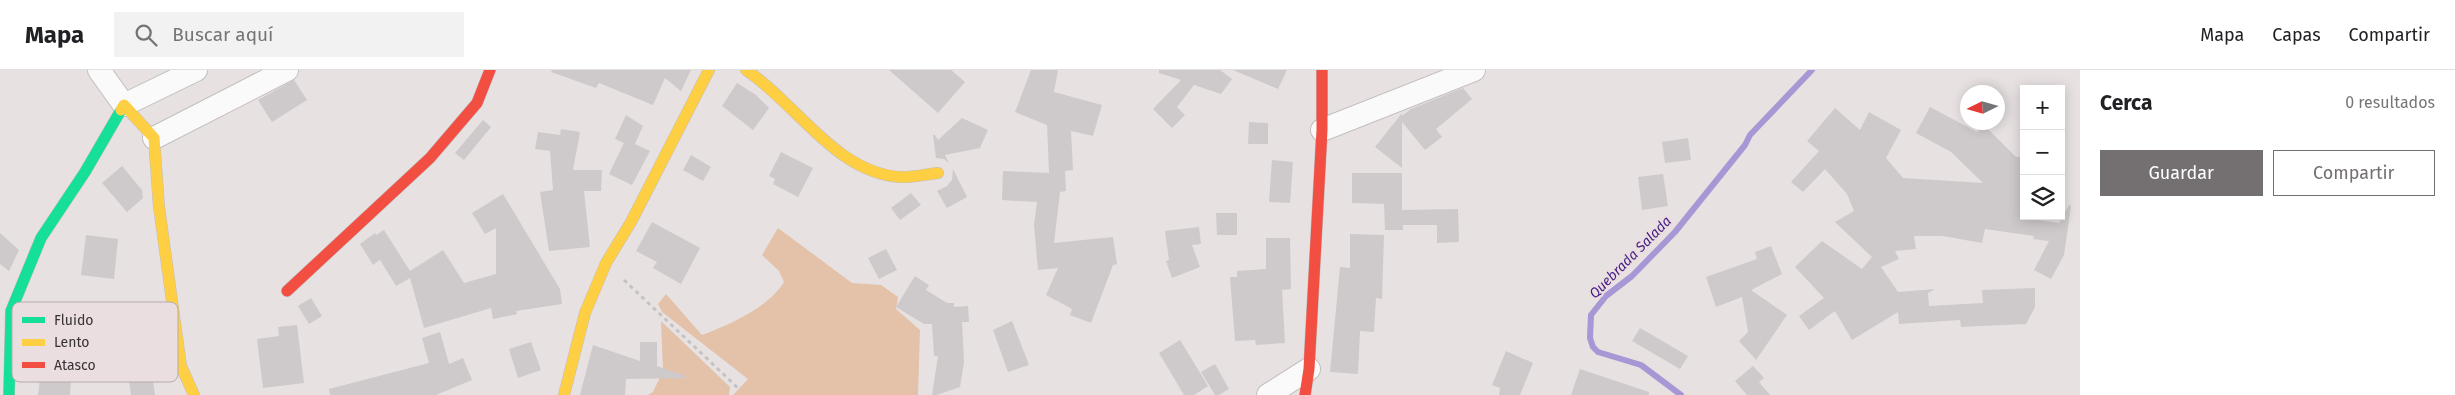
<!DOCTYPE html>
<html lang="es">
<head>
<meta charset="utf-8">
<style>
	body { margin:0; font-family:"Fira Sans",sans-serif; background:#f2f2f2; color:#202124 }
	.controls { position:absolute; right:15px; top:15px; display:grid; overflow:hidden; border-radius:0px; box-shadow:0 2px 12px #0003 }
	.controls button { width:45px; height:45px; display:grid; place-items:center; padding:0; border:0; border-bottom:1px solid #e0e0e0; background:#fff; color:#202124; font:25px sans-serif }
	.compass { position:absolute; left:1960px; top:15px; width:45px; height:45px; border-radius:50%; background:#fff; box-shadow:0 2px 12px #0003; rotate:265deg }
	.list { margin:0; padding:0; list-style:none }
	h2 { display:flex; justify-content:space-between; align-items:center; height:65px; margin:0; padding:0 20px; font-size:21px }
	h2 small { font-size:16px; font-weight:400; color:#757577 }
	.actions { display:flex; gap:10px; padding:15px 20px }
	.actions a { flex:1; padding:11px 0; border:1px solid #746f70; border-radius:0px; text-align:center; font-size:18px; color:#746f70 }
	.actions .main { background:#746f70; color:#fff }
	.icon { flex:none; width:28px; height:28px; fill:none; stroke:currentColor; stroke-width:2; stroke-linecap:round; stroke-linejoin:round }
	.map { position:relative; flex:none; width:2080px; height:325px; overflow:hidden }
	header { display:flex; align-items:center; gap:30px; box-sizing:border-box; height:70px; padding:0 25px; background:#fff; border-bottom:1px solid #e0e0e0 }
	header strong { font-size:24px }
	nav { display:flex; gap:28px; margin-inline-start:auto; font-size:18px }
	.search { width:350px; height:45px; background:#f2f2f2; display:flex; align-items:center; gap:12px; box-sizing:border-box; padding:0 18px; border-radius:0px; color:#757577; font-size:19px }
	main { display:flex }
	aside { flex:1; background:#fff }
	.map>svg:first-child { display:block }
	.green { fill:#e3c2a9 }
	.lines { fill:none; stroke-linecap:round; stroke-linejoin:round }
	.stream { stroke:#a797d4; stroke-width:6 }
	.building { fill:#cec9cb }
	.street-casing { stroke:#c3bebf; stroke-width:24 }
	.fast-casing { stroke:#c3bebf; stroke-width:12 }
	.slow-casing { stroke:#c3bebf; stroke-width:12 }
	.jam-casing { stroke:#c3bebf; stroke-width:12 }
	.path { stroke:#c4c2c3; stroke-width:3; stroke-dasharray:4 4; stroke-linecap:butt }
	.street { stroke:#fbfafb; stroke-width:22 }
	.fast { stroke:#16e098; stroke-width:11 }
	.slow { stroke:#ffcf43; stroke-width:11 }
	.jam { stroke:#f24e42; stroke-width:11 }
	.labels { text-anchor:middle; stroke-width:4; stroke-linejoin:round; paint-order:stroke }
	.water-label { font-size:14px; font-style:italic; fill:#431d84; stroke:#eadee1 }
	.key { fill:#eadee1; stroke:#b4aaad; stroke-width:1 }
	.key-label { font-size:14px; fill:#363133 }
</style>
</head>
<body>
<header>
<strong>Mapa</strong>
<div class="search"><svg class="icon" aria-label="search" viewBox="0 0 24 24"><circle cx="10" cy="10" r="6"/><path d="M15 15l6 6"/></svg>Buscar aquí</div>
<nav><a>Mapa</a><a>Capas</a><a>Compartir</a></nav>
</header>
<main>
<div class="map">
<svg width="2080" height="325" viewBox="0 0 2080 325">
	<rect width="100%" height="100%" fill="#e7e1e2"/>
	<g class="green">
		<path d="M778,158L852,213L881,215L898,227L896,239L920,260L918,325H733L748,309L662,242L658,234L666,224L702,265C729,255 768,238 784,212L779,201L762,185Z"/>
		<path d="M661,251L730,317L729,325H648L653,322L663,301Z"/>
	</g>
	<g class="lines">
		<path class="stream" d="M1681,325L1641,295L1598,282L1593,277L1590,268L1591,245L1606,226L1632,206L1675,162L1745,75L1750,65L1812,0"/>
	</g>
	<g class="building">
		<path d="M552,0H691L681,21L665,8L653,35L599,13L596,18L551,2Z"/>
		<path d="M889,0H951L965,12L938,43Z"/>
		<path d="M1031,0H1058L1054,22L1102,35L1093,66L1071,61L1073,100L1065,101L1066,121L1060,122L1054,173L1113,167L1117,194L1113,195L1091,253L1070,245L1072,239L1046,225L1058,198L1038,200L1034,155L1037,132L1002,130L1003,101L1049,103L1047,55L1015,42Z"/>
		<path d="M1159,0H1220L1232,9L1221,24L1194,15L1177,37L1185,45L1172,58L1153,39L1181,10L1159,3Z"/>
		<path d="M1233,0H1287L1278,19Z"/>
		<path d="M294,10L307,30L272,52L258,30Z"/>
		<path d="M737,13L756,25L769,38L753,60L722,36Z"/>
		<path d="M1463,18L1472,29L1436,59L1442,67L1425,80L1402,52V98L1375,77L1402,43V46L1411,39Z"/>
		<path d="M1930,37L1977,62L1984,55L2016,87H2021L2020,114L2024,115V148L2059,153L2069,135L2071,136L2064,185L2051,209L2034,200L2049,171L2033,169L2034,166L1985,159L1982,173L1943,166H1914L1916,179L1895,181L1899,189L1881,197L1898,222L1935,219L1928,223L1929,236L1983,233L1982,220L2035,218V237L2026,254L1961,257L1960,250L1899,254L1898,242L1852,270L1835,241L1809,260L1799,246L1824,228L1795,197L1822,171L1862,199L1872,187L1835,152L1854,141L1847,124L1825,99L1803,122L1791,112L1819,81L1807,71L1835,38L1860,60L1869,42L1901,60L1886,88L1903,108L1983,113L1951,82L1916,63Z"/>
		<path d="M626,45L643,56L635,74L650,81L632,115L609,104L624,73L615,69Z"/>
		<path d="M962,48L988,60L980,78L945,85L949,93L944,89L936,88L933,65H935L938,70Z"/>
		<path d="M483,50L491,57L464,90L455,83Z"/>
		<path d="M1249,52L1268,53V74H1248Z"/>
		<path d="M561,59L580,62L573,100H602L601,121H584L590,177L549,181L540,122L553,120L550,81L535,79L538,62L560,65Z"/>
		<path d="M1688,68L1691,90L1665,93L1662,72Z"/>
		<path d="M781,82L813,98L798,127L773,114L775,109L769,106Z"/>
		<path d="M691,85L711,97L703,111L683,100Z"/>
		<path d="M1272,90L1293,92L1290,133L1269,132Z"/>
		<path d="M122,96L142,120L143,128L127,142L102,113Z"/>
		<path d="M953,99L967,127L947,138L937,121L947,116L952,110Z"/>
		<path d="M1352,103H1402V140L1458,139L1459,172L1437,173V155H1403V160H1385L1384,134L1352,133Z"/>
		<path d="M1663,104L1668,136L1642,140L1638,107Z"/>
		<path d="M911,123L921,135L900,150L891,138Z"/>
		<path d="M503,124L560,219L562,234L516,241L517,244L493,249L491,238L424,258L410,208L396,216L380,190L373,195L360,174L375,163L376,165L384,160L410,201L443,180L464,213L496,204V158L485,164L472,143Z"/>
		<path d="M1216,143H1237V165H1217Z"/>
		<path d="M652,152L700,178L681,214L653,198L657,192L636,181Z"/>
		<path d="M1199,157L1201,174L1192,175L1200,197L1172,208L1166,191L1169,190L1165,161Z"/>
		<path d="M0,163L19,180L9,201L0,194Z"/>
		<path d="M1350,164L1384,165L1382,229L1376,228L1374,262L1360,261L1358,304L1330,302L1340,197L1350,198Z"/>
		<path d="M86,165L118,169L114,209L81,205Z"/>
		<path d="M1266,168H1290L1291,219L1282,220L1285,273L1256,275L1255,270L1235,271L1230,207H1237V201L1266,199Z"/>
		<path d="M1771,176L1782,204L1751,220L1787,245L1756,290L1739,271L1748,262L1742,227L1716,237L1706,207L1757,189L1755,182Z"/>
		<path d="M886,179L897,200L879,209L868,188Z"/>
		<path d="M915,206L929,215L926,220L947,233H954V237L968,236L969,252H962L964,292L960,317L937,325H932L938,286H934L932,254H924L896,237Z"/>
		<path d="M311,228L322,246L309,254L298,236Z"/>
		<path d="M1012,251L1029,295L1008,302L993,260Z"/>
		<path d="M47,253L74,256L68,307H71L70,325H38Z"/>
		<path d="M297,255L304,313L263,318L257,269L279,266L278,257Z"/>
		<path d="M1640,258L1688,286L1680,299L1632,271Z"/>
		<path d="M440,262L449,294L463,288L472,310L436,325H330L329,319L429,293L422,268Z"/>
		<path d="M130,269L160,275L153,310L155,325H131L129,311L121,309Z"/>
		<path d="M1180,270L1208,316L1194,325H1184L1159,283Z"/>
		<path d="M531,272L541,300L518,308L509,279Z"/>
		<path d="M640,272H657V296L686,306L685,308L626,309L625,325H580L593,275L640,291Z"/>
		<path d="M1506,281L1533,293L1520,325H1499L1500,318L1492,315Z"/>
		<path d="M1215,294L1229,319L1219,325H1215L1201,302Z"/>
		<path d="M1753,296L1764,308L1759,312L1770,325H1747L1735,311Z"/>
		<path d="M1580,299L1649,322V325H1571Z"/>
	</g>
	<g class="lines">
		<defs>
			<g id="street">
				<path d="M99,0L124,35L196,0"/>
				<path d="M1322,60L1474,0"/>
				<path d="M154,68L287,0"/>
				<path d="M1268,325L1309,299"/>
			</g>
			<path id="fast" d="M9,325L11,241L41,168L85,102L121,40"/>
			<g id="slow">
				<path d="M746,0C796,33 836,103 900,107C912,108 926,104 938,103"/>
				<path d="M121,40L124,35L154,68L159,137L181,296L194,325"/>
				<path d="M564,325L585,243L606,193L631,152L709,0"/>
			</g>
			<g id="jam">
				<path d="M287,221L430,88L477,33L490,0"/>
				<path d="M1305,325L1309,299L1322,60V0"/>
			</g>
		</defs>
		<use href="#street" class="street-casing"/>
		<use href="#fast" class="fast-casing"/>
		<use href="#slow" class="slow-casing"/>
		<use href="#jam" class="jam-casing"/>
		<path class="path" d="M624,210L738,318"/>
		<use href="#street" class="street"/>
		<use href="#fast" class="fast"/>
		<use href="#slow" class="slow"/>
		<use href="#jam" class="jam"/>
	</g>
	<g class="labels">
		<g class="water-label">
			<text transform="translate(1630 187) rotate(-45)" y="5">Quebrada Salada</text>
		</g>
	</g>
	<rect x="12" y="232" width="166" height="80" rx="8" class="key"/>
	<rect x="22" y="247" width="23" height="6" fill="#16e098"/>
	<rect x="22" y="269" width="23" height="7" fill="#ffcf43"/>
	<rect x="22" y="292" width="23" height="6" fill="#f24e42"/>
	<g class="key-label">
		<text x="54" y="255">Fluido</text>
		<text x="54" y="277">Lento</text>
		<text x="54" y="300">Atasco</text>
	</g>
</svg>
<div class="controls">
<button>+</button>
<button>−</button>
<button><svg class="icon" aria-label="layers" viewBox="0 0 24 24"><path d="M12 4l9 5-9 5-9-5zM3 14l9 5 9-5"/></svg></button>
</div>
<svg class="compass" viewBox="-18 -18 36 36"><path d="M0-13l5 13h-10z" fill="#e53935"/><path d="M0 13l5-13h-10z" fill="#757577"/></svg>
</div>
<aside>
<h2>Cerca<small>0 resultados</small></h2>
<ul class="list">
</ul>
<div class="actions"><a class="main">Guardar</a><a>Compartir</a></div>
</aside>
</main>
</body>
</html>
